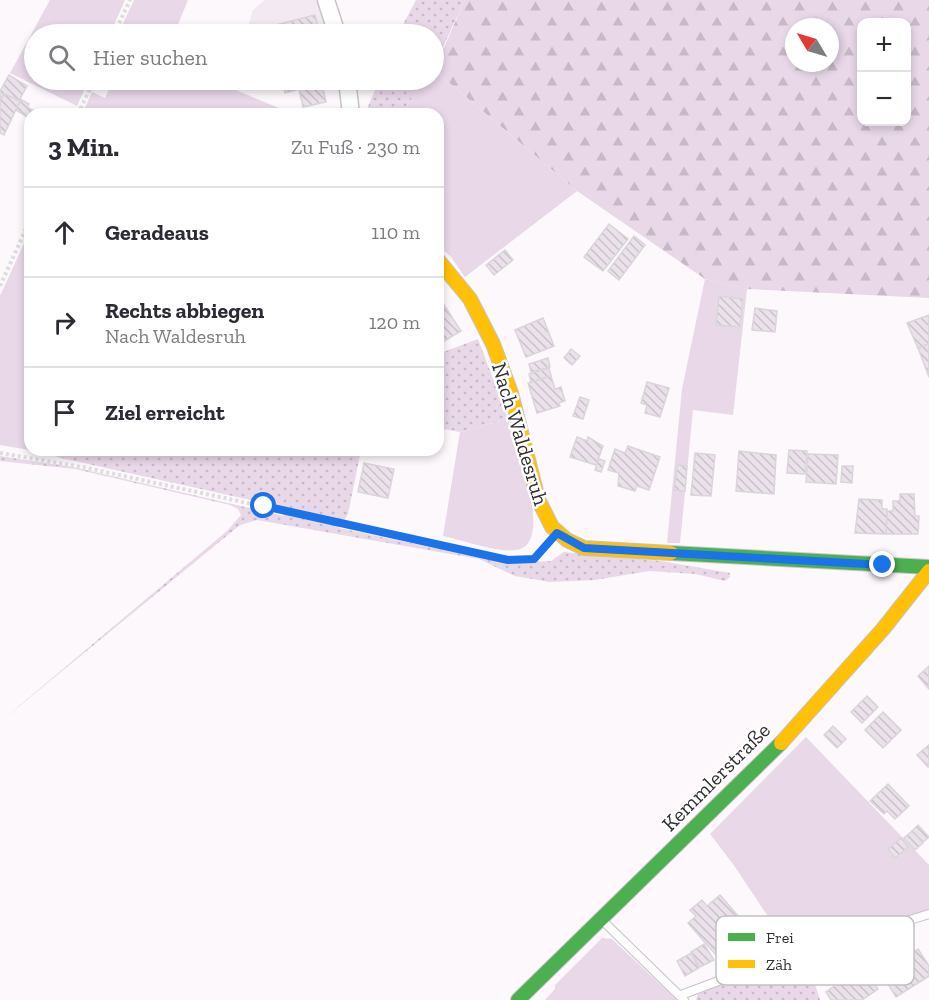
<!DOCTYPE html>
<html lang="de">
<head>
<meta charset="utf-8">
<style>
	body { margin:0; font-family:"Zilla Slab",serif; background:#f2f2f3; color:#2b2b33 }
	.controls { position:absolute; right:18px; top:18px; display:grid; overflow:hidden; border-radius:12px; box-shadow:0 3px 9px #0003 }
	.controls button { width:54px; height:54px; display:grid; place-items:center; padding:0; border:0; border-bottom:2px solid #e1e1e2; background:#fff; color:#2b2b33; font:30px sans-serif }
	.compass { position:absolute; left:785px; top:18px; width:54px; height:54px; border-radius:50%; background:#fff; box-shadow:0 3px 9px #0003; rotate:308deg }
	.stop { position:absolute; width:18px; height:18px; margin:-14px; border:4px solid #1a73e8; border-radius:50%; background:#fff }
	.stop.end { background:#1a73e8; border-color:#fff; box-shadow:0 2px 6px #0008 }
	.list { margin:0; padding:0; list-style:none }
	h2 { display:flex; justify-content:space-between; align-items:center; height:78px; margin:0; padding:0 24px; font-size:26px }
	h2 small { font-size:20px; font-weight:400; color:#7c7c81 }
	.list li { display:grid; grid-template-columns:39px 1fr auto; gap:18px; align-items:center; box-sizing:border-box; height:90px; padding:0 24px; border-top:2px solid #e1e1e2 }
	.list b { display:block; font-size:22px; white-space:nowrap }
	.list p { margin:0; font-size:20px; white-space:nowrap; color:#7c7c81 }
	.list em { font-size:20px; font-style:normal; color:#7c7c81 }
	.icon { flex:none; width:33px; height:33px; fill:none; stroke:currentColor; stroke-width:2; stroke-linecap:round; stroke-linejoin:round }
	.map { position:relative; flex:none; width:929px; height:1000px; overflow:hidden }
	.search { position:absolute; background:#fff; box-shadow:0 3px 9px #0003; left:24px; top:24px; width:420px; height:66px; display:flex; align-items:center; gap:15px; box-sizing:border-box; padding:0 21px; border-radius:33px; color:#7c7c81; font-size:22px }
	.panel { position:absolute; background:#fff; box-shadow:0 3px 9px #0003; left:24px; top:108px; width:420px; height:348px; border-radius:18px }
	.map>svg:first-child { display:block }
	.built { fill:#f2e9f2 }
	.grass { fill:url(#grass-dots) }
	.forest { fill:url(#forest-firs); fill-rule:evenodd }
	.green { fill:#e8d8e8 }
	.building { fill:url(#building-back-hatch); stroke:#d9d6d9; stroke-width:1.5 }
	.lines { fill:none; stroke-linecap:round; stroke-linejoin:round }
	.lane-casing { stroke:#c7c4c7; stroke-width:10 }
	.street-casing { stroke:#c7c4c7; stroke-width:19 }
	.fast-casing { stroke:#c7c4c7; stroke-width:16 }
	.slow-casing { stroke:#c7c4c7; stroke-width:16 }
	.path { stroke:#ddd; stroke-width:4; stroke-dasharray:3 3; stroke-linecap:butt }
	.lane { stroke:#fffeff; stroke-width:8 }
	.street { stroke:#fffeff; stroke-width:16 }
	.fast { stroke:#4caf50; stroke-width:14 }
	.slow { stroke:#ffc107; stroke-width:14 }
	.route { stroke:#1a73e8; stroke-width:8 }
	.labels { text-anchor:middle; stroke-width:5; stroke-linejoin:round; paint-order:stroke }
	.street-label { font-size:21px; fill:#312f31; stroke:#fff }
	.key { fill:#fff; stroke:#c1c1c1; stroke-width:1.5 }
	.key-label { font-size:16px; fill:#312f31 }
</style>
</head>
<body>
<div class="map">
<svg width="929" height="1000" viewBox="0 0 929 1000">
	<defs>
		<pattern id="grass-dots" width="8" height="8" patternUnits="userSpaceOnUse" patternTransform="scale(1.5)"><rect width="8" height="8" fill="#e8d8e8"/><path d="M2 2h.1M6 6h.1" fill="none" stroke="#c7bac7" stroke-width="1.8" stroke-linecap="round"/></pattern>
		<pattern id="forest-firs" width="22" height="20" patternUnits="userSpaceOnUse" patternTransform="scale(1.5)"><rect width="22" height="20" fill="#e8d8e8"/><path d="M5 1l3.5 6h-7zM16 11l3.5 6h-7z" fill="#c7bac7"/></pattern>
		<pattern id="building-back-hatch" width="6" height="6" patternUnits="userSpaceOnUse" patternTransform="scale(1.5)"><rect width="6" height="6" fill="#ebe1eb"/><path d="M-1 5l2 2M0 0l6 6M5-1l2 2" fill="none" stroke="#cac1ca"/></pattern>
	</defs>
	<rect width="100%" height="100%" fill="#fcf8fc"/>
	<path class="built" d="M265,0H316L325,12L332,34H246L253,10Z"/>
	<g class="grass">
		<path d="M416,0H465L434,66V34H398Z"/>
		<path d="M379,80H425L401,114H365Z"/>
		<path d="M478,339L508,419L460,432L438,428V354Z"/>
		<path d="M38,450H361L348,514L339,528L506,563L551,561L564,552L661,561L730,573V577L725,581L695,574L649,571L595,580L550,582L515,576L479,559L257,520L240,525L0,722L227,531L241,515L238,509L230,505L75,469L0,461V456L73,467L284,516L277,506L61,458Z"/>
		<path d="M806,956L820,1000H696L698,993Z"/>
	</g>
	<path class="forest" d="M465,0H929V298L747,289L705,279L577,191L434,70ZM862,22H906V122H862ZM794,27H830V63H794Z"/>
	<g class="green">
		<path d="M50,0H125L110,34H34V80H89L77,106L10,73Z"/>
		<path d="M134,0H188L174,34H118Z"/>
		<path d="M434,70L577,191L465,277L451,257L438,245V114H401L425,80H434Z"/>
		<path d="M103,80H211L291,113L82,114L92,92L105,98L109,89Z"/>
		<path d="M30,230V450L0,445V296Z"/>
		<path d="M705,279L747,289L733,415L693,410L680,543H667L682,389Z"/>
		<path d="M508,419C515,440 553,539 520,549C502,555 463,540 443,536L460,432Z"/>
		<path d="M806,737L929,865V910L791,951L733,864L710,834Z"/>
		<path d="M602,938L612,939L677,1000H545L555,989V985Z"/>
	</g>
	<g class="building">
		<path d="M315,15L320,34H253L252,31Z"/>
		<path d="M9,75L27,86L20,99L29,104L27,107L39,114H30V119L16,110L20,101L4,94L0,100V91Z"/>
		<path d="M282,80H321L326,102L303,107L299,89L285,93Z"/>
		<path d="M4,94L20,101L4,135L0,133V100Z"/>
		<path d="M609,224L628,239L603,271L584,257Z"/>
		<path d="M634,236L645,245L619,280L608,271Z"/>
		<path d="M505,250L513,260L494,275L486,265Z"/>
		<path d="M719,296L743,299L740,327L716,325Z"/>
		<path d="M442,302L461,331L441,343L438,339V305Z"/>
		<path d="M755,308L777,311L775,332L752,330Z"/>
		<path d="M929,315V344L918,348L907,323Z"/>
		<path d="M543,318L554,346L526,357L515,330Z"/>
		<path d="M929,344V377L918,348Z"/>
		<path d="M571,349L580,356L572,365L564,358Z"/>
		<path d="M548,358L550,367L531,372L529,364Z"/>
		<path d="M549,368L551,376L531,382L529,374Z"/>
		<path d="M551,376L555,389L561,387L565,401L559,403L560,406L537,413L528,383Z"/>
		<path d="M647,382L669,388L660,417L645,413L647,405L641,403Z"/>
		<path d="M580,397L589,400L583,419L573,416Z"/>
		<path d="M577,437L587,441L588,437L603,446L596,465L570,457Z"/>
		<path d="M628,446L660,457L649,490L637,486L635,491L618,486L619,473L608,470L615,449L625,453Z"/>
		<path d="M789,450L807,451L805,474L787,473Z"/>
		<path d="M739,451L776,455L774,494L736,491Z"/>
		<path d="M695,453L715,455L711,496L691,495Z"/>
		<path d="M808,454L838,455L836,484L806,482Z"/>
		<path d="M599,459L605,461L601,472L595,470Z"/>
		<path d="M364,463L394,469L388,498L358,492Z"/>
		<path d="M677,465L687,466L685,491L674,490Z"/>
		<path d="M842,466H853L852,483L841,482Z"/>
		<path d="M900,494H914L915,516H919L918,534H886L887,511H893V501H900Z"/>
		<path d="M859,499L882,500V509H887L886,534L855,533Z"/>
		<path d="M929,666V689L918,676Z"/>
		<path d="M867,696L878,707L862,723L851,712Z"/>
		<path d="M883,712L901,730L883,748L865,730Z"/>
		<path d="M833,726L846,739L837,748L824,735Z"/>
		<path d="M929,745V766L928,767L917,755Z"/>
		<path d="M888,784L909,806L895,819L887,811L884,814L870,801Z"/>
		<path d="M918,825L929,837L922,843L912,831Z"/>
		<path d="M912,831L923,843L915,850L904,838Z"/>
		<path d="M901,838L908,847L895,858L888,849Z"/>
		<path d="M720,895L739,917L731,924L739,933L715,954L688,923L696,916L690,910L702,900L707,906Z"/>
		<path d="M704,944L714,960L700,967L691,952Z"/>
		<path d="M918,949L929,966V976L896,997L881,973Z"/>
		<path d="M691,953L699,968L685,976L677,961Z"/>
		<path d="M862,966L878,989L862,1000H831L826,992Z"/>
	</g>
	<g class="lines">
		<defs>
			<g id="lane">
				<path d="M604,922L684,1000"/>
				<path d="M681,995L737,974L929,914"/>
			</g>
			<g id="street">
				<path d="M326,0L337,34"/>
				<path d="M347,80L351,114"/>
			</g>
			<g id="fast">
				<path d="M671,553L929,567"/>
				<path d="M518,1000L781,743"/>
			</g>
			<g id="slow">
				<path d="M438,260L470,299L493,344L511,393L538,499L552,527L567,540L584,548L671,553"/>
				<path d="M781,743L883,629L929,571"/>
			</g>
		</defs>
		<use href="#lane" class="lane-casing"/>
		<use href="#street" class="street-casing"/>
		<use href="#fast" class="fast-casing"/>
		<use href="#slow" class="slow-casing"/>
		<g class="path">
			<path d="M114,34L130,0"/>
			<path d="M78,114L94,80"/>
			<path d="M0,286L30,220"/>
			<path d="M0,453L87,468L508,560L534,559L545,547"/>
		</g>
		<use href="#lane" class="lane"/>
		<use href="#street" class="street"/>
		<use href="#fast" class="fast"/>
		<use href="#slow" class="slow"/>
	</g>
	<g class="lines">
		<path class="route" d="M264,506L508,560L534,559L557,533L584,548L883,565"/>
	</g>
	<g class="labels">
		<g class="street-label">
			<text transform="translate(520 434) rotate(73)" y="7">Nach Waldesruh</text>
			<text transform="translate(716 777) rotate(-45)" y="7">Kemmlerstraße</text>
		</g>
	</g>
	<rect x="716" y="916" width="198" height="69" rx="9" class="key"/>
	<rect x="728" y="933" width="27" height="8" fill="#4caf50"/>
	<rect x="728" y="960" width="27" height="8" fill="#ffc107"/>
	<g class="key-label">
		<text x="766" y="943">Frei</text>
		<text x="766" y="970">Zäh</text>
	</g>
</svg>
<div class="controls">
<button>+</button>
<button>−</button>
</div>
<svg class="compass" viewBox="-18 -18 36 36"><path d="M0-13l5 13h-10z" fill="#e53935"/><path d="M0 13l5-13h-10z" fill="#7c7c81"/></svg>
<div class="stop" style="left:264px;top:506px"></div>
<div class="stop end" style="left:883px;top:565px"></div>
<div class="search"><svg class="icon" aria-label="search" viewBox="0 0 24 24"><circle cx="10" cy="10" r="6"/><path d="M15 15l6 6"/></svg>Hier suchen</div>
<section class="panel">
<h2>3 Min.<small>Zu Fuß · 230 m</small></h2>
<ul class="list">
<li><svg class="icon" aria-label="ahead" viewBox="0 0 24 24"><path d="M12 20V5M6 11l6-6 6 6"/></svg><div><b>Geradeaus</b></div><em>110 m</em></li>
<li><svg class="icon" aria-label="right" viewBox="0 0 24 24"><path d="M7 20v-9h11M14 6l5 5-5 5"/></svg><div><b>Rechts abbiegen</b><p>Nach Waldesruh</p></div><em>120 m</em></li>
<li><svg class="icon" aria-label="arrive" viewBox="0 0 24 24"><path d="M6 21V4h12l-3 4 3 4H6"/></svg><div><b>Ziel erreicht</b></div></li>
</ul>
</section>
</div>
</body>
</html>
